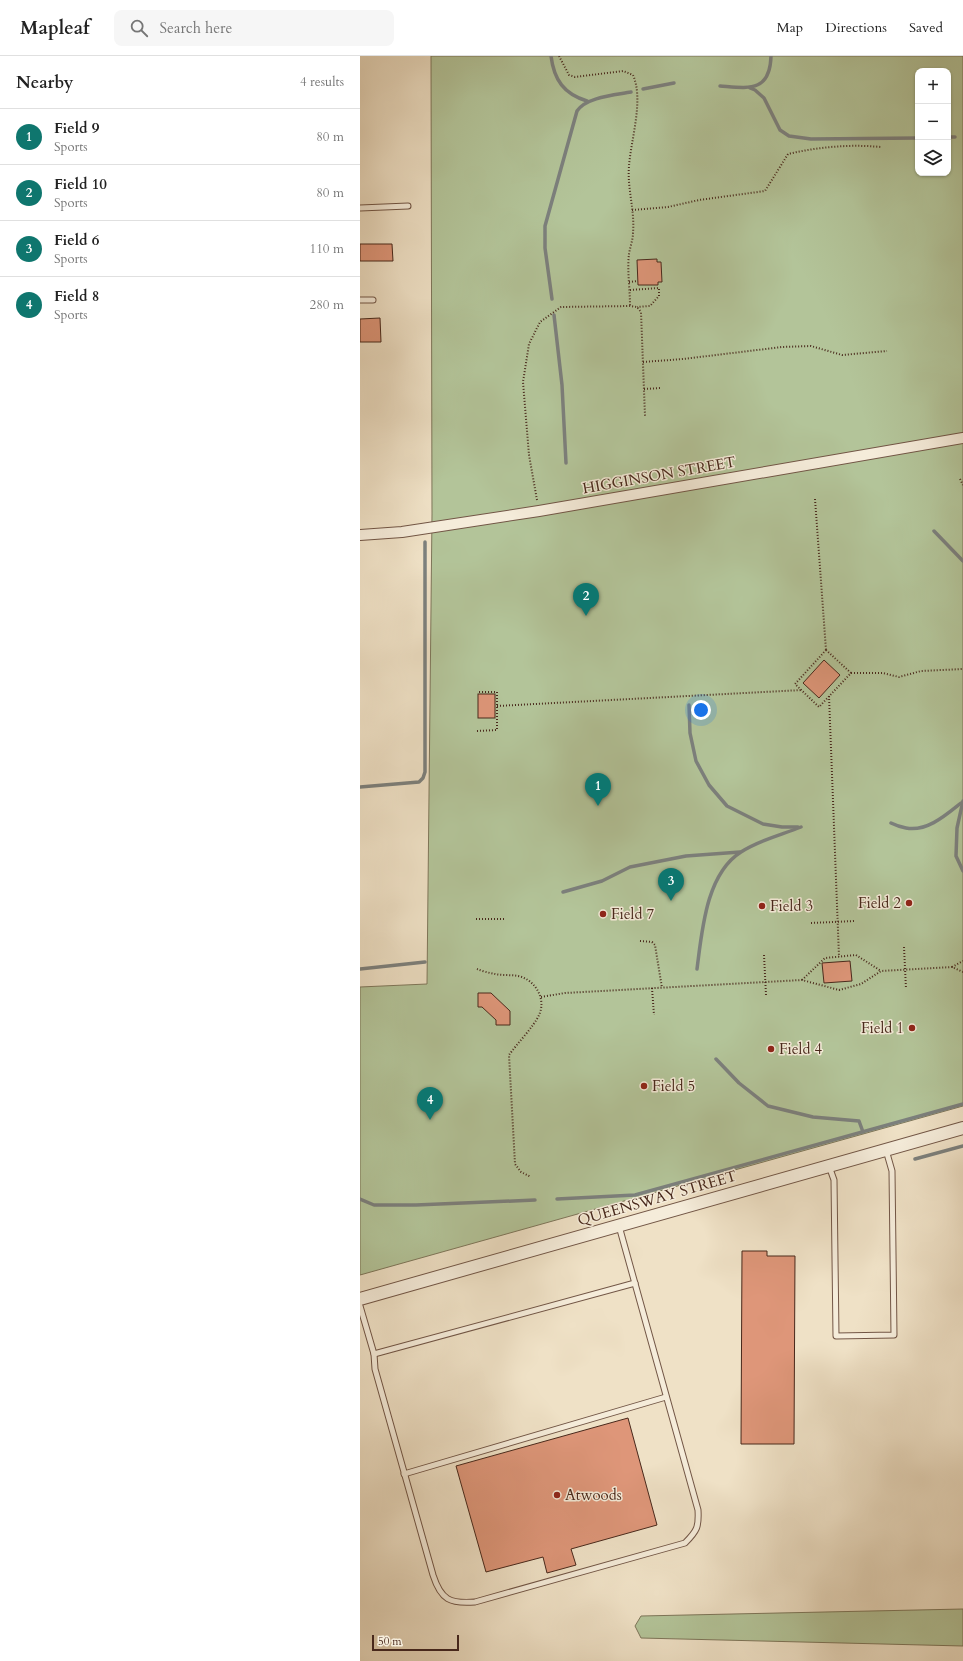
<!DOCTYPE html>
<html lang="en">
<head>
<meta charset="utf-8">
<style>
	body { margin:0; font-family:Cardo,serif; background:#f6f6f6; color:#222 }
	.controls { position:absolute; right:12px; top:12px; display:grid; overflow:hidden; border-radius:8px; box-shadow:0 1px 3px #0004 }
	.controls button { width:36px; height:36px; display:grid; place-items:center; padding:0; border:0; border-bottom:1px solid #e0e0e0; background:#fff; color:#222; font:20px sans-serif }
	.scale { position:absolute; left:12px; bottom:10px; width:87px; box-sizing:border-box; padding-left:4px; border:2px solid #48281b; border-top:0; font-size:11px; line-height:14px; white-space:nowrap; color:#48281b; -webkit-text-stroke:3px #f5ecda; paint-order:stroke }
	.you { position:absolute; left:341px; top:654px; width:14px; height:14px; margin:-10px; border:3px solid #fff; border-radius:50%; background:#1a73e8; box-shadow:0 0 0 6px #1a73e833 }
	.badge { display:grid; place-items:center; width:26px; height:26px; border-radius:50%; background:#0f766e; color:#fff; font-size:13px; font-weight:700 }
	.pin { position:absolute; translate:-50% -33px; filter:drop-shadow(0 1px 2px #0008) }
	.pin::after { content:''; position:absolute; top:21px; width:14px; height:12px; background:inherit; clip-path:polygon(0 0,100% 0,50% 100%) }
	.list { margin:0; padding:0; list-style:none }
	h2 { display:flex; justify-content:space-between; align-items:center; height:52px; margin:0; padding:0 16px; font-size:17px }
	h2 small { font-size:13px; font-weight:400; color:#767676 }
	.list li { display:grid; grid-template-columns:26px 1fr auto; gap:12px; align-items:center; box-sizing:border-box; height:56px; padding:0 16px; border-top:1px solid #e0e0e0 }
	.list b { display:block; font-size:15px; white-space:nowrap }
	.list p { margin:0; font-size:13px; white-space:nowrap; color:#767676 }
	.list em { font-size:13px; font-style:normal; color:#767676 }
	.icon { flex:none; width:22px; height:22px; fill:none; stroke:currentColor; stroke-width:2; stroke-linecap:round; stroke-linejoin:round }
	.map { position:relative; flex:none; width:603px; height:1605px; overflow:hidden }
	header { display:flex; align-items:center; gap:24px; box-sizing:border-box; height:56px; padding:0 20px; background:#fff; border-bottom:1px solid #e0e0e0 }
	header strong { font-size:19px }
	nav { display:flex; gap:22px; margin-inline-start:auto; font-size:14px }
	.search { width:280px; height:36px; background:#f6f6f6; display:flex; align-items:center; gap:10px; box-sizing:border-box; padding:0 14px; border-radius:8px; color:#767676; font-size:15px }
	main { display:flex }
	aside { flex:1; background:#fff }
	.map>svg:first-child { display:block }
	.green { fill:#b3c499; stroke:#7e765a; fill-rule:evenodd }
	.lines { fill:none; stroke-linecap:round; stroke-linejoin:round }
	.stream { stroke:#7c807d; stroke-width:3.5 }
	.building { fill:#de9679; stroke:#48281b }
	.service-casing { stroke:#725646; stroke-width:7 }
	.minor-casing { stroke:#725646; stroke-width:12 }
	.tertiary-casing { stroke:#725646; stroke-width:14 }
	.path { stroke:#48281b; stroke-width:2; stroke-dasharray:1 2; stroke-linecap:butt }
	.service { stroke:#f5ecda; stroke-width:5 }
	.minor { stroke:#f5ecda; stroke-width:10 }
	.tertiary { stroke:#f5ecda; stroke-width:12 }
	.poi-dot { fill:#8f2418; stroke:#f5ecda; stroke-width:1.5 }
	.labels { text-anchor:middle; stroke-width:3; stroke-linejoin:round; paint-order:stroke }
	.street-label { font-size:15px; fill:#48281b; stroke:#f5ecda }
	.poi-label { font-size:15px; fill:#48281b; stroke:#f5ecda; text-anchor:start }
</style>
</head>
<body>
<header>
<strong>Mapleaf</strong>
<div class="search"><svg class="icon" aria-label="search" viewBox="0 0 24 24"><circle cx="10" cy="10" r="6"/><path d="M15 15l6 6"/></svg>Search here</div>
<nav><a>Map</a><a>Directions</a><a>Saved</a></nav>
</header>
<main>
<aside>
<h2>Nearby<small>4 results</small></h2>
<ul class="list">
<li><span class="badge">1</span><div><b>Field 9</b><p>Sports</p></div><em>80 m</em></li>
<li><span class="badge">2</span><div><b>Field 10</b><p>Sports</p></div><em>80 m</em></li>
<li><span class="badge">3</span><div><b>Field 6</b><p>Sports</p></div><em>110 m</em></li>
<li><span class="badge">4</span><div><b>Field 8</b><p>Sports</p></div><em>280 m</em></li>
</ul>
</aside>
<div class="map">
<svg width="603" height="1605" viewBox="0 0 603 1605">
	<rect width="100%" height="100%" fill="#efe1c6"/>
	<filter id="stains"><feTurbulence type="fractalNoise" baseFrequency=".005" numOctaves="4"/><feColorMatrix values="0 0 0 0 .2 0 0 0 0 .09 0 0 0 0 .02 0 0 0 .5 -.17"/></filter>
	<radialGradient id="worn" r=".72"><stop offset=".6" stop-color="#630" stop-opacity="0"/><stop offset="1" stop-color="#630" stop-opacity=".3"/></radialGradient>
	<g class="green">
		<path d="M71,0H603V1050L0,1219V931L67,928L72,458ZM558,15H588V117H558Z"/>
		<path d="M603,1553V1590L281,1582L275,1570L281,1560Z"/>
	</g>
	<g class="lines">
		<g class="stream">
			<path d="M191,0C194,24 204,38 227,45"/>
			<path d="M360,30C388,32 410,37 411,0"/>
			<path d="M390,32L395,34L404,42L420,74L429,80L451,83L558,82"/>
			<path d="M283,33L314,27"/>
			<path d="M588,81H595"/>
			<path d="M192,243L185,192V170L217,55C226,41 255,39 271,36"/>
			<path d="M194,259L202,329L206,407"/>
			<path d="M574,475L603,505"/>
			<path d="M329,649L330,677L336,705L349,729L367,750L403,768L422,771H438"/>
			<path d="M0,731L59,726L63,722L65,716V486"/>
			<path d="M603,745L597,772L596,800L603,815"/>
			<path d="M531,767C535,769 541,771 546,772C567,776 586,759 601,747"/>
			<path d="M203,836L242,825L270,811L326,800L380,796"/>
			<path d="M0,913L65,906"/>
			<path d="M337,913C342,875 346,818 381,796C399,784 421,779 441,771"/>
			<path d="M356,1003L379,1027L408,1050L453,1061L499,1065L503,1076"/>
			<path d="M555,1103L603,1090"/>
			<path d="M0,1143L14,1149H56L175,1144"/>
			<path d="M197,1143L275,1139L603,1048"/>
		</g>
	</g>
	<g class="building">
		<path d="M0,188H32L33,205H0Z"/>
		<path d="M297,203V206H301L302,226H298V229H278L277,204Z"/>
		<path d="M20,262L21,286H0V263Z"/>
		<path d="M464,604L480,619L459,642L443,627Z"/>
		<rect x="118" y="638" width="17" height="24"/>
		<path d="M490,905L492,925L464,927L462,907Z"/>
		<path d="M118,937H131L150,955V969H136V964L122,951H118Z"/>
		<path d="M382,1195H407V1200H435L434,1388H381Z"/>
		<path d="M268,1362L297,1469L211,1493L216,1509L187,1517L183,1501L126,1516L96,1410Z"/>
	</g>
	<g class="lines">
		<defs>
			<g id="service">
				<path d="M0,152L48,150"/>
				<path d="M0,244H13"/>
				<path d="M469,1110L474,1124L476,1280L534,1279L532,1115L526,1094"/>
				<path d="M0,1250L14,1298L15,1313L73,1519C81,1544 90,1548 115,1546L325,1487C337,1475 339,1471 338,1454L259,1170"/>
				<path d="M14,1298L275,1227"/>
				<path d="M44,1418L306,1341"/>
			</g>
			<path id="minor" d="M0,479L42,476L179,455L603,382"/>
			<path id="tertiary" d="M0,1243L603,1072"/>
		</defs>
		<use href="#service" class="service-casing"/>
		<use href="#minor" class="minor-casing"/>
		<use href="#tertiary" class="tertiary-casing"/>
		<g class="path">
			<path d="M199,0L209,19L215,21L263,15L273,19C284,44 271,83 269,110C267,132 275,154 273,177C273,184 270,191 269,198C267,214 270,233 270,250"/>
			<path d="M272,154L308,151L339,144L405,135L428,98C458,91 489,88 521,91"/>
			<path d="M269,226L278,225"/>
			<path d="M270,234L299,232V240L290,250L277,251"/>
			<path d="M283,306L323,303L422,291L451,290L482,299L527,295"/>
			<path d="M284,333L301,332"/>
			<path d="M600,423L603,429"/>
			<path d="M455,443L466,594"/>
			<path d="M177,444L169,399L163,326L169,288L180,266L201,251L270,250L277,251L281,256L285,360"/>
			<path d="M466,594L491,617L459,651L435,628Z"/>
			<path d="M491,617H523L539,621L561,615L603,613"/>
			<path d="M469,640L479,901"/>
			<path d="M137,650L442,634"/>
			<path d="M117,675L137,674V636H117"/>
			<path d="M116,863H145"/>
			<path d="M451,867L495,865"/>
			<path d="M280,885L292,886L295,889L302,932"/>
			<path d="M544,891L546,933"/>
			<path d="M404,899L406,939"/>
			<path d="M592,911L603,905"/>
			<path d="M117,913C122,915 129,917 135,918C144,920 153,918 162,921C177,927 186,944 179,959C175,969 156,989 149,999L155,1108L161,1116L171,1121"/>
			<path d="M442,924L465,902L496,899L521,915"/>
			<path d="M292,932L294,959"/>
			<path d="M181,941L205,937L442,924L479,934L501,928L521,915L592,911L603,916"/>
		</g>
		<use href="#service" class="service"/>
		<use href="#minor" class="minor"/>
		<use href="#tertiary" class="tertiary"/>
	</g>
	<g class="poi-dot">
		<circle cx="549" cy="847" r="4"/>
		<circle cx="402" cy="850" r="4"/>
		<circle cx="243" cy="858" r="4"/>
		<circle cx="552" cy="972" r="4"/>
		<circle cx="411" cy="993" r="4"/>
		<circle cx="284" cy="1030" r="4"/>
		<circle cx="197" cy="1439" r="4"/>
	</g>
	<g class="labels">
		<g class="street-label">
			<text transform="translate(299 419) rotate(-10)" y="5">HIGGINSON STREET</text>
			<text transform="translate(297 1142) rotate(-16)" y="5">QUEENSWAY STREET</text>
		</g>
		<g class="poi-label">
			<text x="541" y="852" text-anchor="end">Field 2</text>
			<text x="410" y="855">Field 3</text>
			<text x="251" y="863">Field 7</text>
			<text x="544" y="977" text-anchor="end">Field 1</text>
			<text x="419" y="998">Field 4</text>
			<text x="292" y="1035">Field 5</text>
			<text x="205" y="1444">Atwoods</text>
		</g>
	</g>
	<rect width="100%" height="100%" filter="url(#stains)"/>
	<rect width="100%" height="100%" fill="url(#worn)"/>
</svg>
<div class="controls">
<button>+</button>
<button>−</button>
<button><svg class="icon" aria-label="layers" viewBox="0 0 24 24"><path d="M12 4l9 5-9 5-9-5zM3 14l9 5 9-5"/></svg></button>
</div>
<div class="scale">50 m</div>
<div class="you"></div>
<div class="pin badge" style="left:238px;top:750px">1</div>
<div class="pin badge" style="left:226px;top:560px">2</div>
<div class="pin badge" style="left:311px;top:845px">3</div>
<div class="pin badge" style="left:70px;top:1064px">4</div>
</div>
</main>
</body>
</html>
